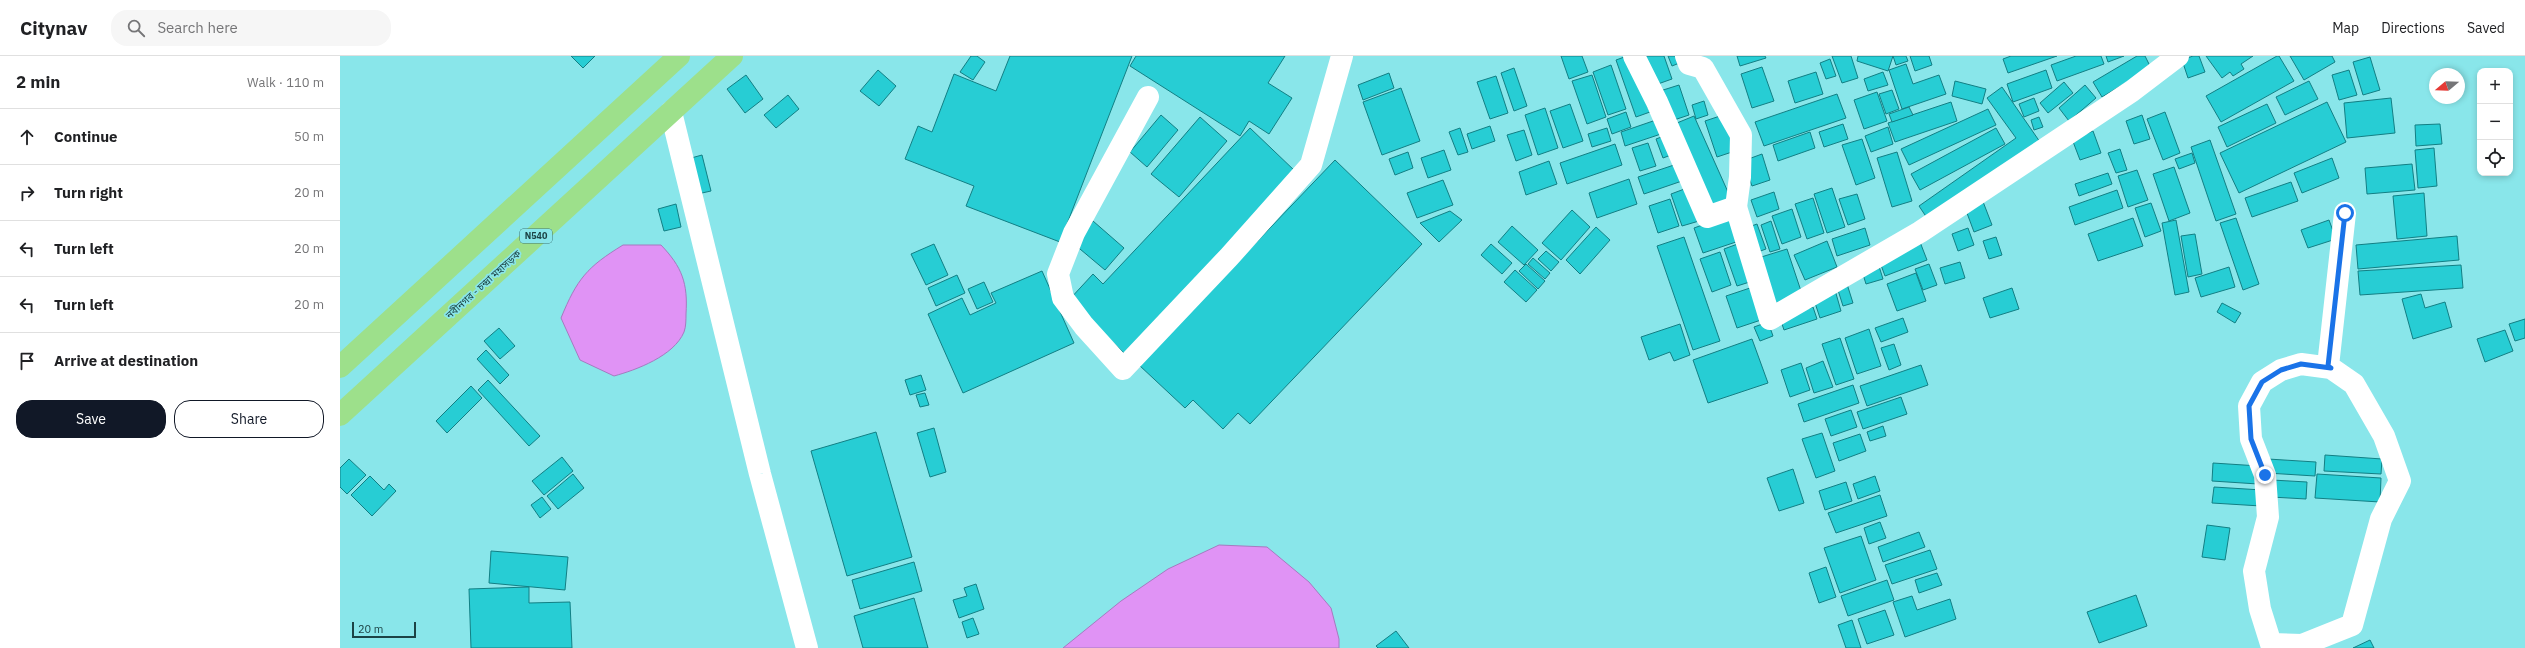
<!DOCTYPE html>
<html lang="en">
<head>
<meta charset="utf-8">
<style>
	body { margin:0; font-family:"IBM Plex Sans","Noto Sans Bengali",sans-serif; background:#f6f6f6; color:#202124 }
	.controls { position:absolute; right:12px; top:12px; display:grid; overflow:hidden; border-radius:8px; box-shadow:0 2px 6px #0003 }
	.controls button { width:36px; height:36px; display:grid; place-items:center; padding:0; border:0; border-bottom:1px solid #e0e0e0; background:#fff; color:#202124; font:20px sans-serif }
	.compass { position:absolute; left:2089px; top:12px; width:36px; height:36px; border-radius:50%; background:#fff; box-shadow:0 2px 6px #0003; rotate:251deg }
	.scale { position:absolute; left:12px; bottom:10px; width:64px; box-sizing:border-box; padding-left:4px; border:2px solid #1c4345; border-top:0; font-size:11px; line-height:14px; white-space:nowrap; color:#1c4345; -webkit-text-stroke:3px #89e6ea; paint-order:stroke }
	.stop { position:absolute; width:12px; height:12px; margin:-9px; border:3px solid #1a73e8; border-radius:50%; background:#fff }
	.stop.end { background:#1a73e8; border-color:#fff; box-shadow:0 1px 4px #0008 }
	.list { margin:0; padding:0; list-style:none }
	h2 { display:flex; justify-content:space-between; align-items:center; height:52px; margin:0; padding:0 16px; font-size:17px }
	h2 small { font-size:13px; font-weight:400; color:#757577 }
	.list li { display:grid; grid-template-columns:26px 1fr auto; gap:12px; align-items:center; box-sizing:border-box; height:56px; padding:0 16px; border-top:1px solid #e0e0e0 }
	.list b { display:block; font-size:15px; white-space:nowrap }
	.list em { font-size:13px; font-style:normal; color:#757577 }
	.actions { display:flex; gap:8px; padding:12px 16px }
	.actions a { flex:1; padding:9px 0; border:1px solid #111827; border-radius:16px; text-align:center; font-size:14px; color:#111827 }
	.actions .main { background:#111827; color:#fff }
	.icon { flex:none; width:22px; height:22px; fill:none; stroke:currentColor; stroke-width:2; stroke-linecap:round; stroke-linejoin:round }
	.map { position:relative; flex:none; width:2185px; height:592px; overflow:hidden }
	header { display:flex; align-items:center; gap:24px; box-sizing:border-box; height:56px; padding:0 20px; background:#fff; border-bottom:1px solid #e0e0e0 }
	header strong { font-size:19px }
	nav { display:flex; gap:22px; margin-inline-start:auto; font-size:14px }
	.search { width:280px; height:36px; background:#f6f6f6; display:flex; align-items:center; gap:10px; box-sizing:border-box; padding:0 14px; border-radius:16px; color:#757577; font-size:15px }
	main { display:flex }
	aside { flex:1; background:#fff }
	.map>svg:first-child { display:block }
	.water { fill:#e093f5; stroke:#a57bc0 }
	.building { fill:#27cdd4; stroke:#127f84 }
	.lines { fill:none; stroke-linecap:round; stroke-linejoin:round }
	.minor { stroke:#fff; stroke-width:22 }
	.highway { stroke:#9de08b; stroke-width:22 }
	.route { stroke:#1a73e8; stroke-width:5 }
	.labels { text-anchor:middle; stroke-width:3.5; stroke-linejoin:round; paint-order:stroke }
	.shield { fill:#89e6ea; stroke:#3d7476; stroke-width:1 }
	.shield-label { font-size:9px; font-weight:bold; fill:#1c4345 }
	.street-label { font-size:10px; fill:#1c4345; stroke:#89e6ea }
</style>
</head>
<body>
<header>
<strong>Citynav</strong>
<div class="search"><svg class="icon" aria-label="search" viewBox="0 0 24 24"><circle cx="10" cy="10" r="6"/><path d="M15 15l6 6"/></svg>Search here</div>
<nav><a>Map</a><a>Directions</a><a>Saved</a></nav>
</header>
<main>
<aside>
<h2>2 min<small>Walk · 110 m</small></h2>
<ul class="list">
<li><svg class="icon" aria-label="ahead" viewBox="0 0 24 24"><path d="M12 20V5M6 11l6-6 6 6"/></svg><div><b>Continue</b></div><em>50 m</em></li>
<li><svg class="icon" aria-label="right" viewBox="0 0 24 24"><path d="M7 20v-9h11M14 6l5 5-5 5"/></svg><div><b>Turn right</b></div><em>20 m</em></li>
<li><svg class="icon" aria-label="left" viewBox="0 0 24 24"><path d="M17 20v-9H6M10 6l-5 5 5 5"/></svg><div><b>Turn left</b></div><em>20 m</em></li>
<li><svg class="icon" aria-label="left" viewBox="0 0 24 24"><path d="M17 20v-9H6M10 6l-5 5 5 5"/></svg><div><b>Turn left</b></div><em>20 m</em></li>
<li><svg class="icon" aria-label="arrive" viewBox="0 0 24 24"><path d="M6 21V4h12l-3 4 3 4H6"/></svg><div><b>Arrive at destination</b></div></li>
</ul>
<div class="actions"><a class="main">Save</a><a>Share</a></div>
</aside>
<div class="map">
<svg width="2185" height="592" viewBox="0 0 2185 592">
	<rect width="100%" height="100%" fill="#89e6ea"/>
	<g class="water">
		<path d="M283,189H321C342,211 348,227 346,258C346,263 346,271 344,276C334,300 296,314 274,320L240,304L221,262C237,223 247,211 283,189Z"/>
		<path d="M879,489L927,491L969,526L991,552L999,583V592H723L781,545L828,513Z"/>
	</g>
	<g class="building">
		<path d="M231,0H255L243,12Z"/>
		<path d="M631,0H637L645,6L633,24L620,16Z"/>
		<path d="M670,0H792L720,186L626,150L634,130L565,103L578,70L592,76L614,18L656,35Z"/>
		<path d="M796,0H945L928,27L952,42L929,78L909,65L900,80L790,10Z"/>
		<path d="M1221,0H1242L1248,16L1229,23Z"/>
		<path d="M1287,0L1310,56L1296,61L1276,4Z"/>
		<path d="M1304,0H1324L1332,23L1315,29Z"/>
		<path d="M1328,0H1340L1342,6L1332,10Z"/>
		<path d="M1397,0H1425L1426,2L1400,10Z"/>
		<path d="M1492,0H1511L1518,22L1502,27Z"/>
		<path d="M1518,0H1553L1548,15L1517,5Z"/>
		<path d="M1553,0H1566L1568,5L1556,9Z"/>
		<path d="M1570,0H1589L1592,9L1575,15Z"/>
		<path d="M1671,0H1717L1668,17L1663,3Z"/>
		<path d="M1736,0H1761L1764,8L1717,25L1711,9Z"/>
		<path d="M1766,0H1784L1768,6Z"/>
		<path d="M1797,0H1805L1811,12L1762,41L1753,26Z"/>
		<path d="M1853,0H1859L1865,16L1848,22L1842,4Z"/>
		<path d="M1866,0H1913L1901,8L1904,13L1893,20L1890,16L1882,22Z"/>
		<path d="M1937,0H1939L1954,25L1881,66L1866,40Z"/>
		<path d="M1950,0H1992L1995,6L1964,24Z"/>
		<path d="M2030,1L2040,34L2023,39L2013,6Z"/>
		<path d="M1490,3L1496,20L1486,23L1480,7Z"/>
		<path d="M1566,8L1573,28L1599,19L1606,38L1562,53L1549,14Z"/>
		<path d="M1271,9L1286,53L1268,59L1253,16Z"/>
		<path d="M1422,11L1434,45L1412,52L1401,18Z"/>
		<path d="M1174,12L1187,50L1174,55L1161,17Z"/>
		<path d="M538,14L556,30L539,50L520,35Z"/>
		<path d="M1706,14L1712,32L1673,46L1667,28Z"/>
		<path d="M2009,14L2017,39L1999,44L1992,19Z"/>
		<path d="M1476,16L1483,38L1455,47L1448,25Z"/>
		<path d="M1543,16L1548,29L1528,35L1524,23Z"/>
		<path d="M1049,17L1054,32L1023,44L1018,29Z"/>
		<path d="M406,19L423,43L405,57L387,33Z"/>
		<path d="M1252,19L1266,61L1247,68L1232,25Z"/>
		<path d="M1156,20L1168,57L1150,63L1137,26Z"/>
		<path d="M1615,25L1646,33L1642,48L1612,40Z"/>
		<path d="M1969,25L1978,43L1945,59L1936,41Z"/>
		<path d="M1724,26L1733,37L1708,57L1700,47Z"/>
		<path d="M1339,29L1349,59L1331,65L1320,35Z"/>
		<path d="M1745,29L1756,42L1729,65L1719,52Z"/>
		<path d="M1662,31L1700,86L1589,165L1579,150L1676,82L1647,42Z"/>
		<path d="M1061,32L1080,85L1042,99L1023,46Z"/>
		<path d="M1552,34L1559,53L1546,58L1539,38Z"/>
		<path d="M1537,36L1547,65L1524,73L1514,44Z"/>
		<path d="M1497,38L1506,62L1424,90L1415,66Z"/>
		<path d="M448,39L459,53L436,72L424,59Z"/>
		<path d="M1694,42L1699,55L1684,61L1679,48Z"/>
		<path d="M2051,42L2055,77L2007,82L2004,47Z"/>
		<path d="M1364,45L1368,59L1356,63L1352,49Z"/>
		<path d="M1611,46L1617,65L1555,86L1548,67Z"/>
		<path d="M1987,46L2006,86L1899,137L1880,97Z"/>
		<path d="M1230,48L1243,85L1223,92L1210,55Z"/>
		<path d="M1927,48L1936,67L1887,91L1878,71Z"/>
		<path d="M1569,51L1573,59L1552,66L1549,58Z"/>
		<path d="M1205,52L1218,92L1198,99L1185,59Z"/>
		<path d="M1648,53L1656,69L1569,109L1561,93Z"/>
		<path d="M1286,56L1291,71L1272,78L1267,63Z"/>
		<path d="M1825,56L1840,97L1823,104L1807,63Z"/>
		<path d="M821,59L838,74L807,111L790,96Z"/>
		<path d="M1383,59L1395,95L1377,101L1365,65Z"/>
		<path d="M1802,59L1810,83L1794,88L1786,65Z"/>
		<path d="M1354,60L1392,145L1370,154L1332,69Z"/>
		<path d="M860,61L887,85L839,141L811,118Z"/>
		<path d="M1699,61L1703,71L1694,74L1691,64Z"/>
		<path d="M1316,64L1321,78L1285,90L1281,76Z"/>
		<path d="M1503,68L1508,83L1484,91L1479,76Z"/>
		<path d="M2100,68L2102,88L2076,90L2075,69Z"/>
		<path d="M1150,70L1155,85L1132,93L1127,78Z"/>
		<path d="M1548,71L1553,88L1531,96L1525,80Z"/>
		<path d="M910,72L956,116L785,298L729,244L753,218L763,228Z"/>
		<path d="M1120,72L1128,96L1118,99L1109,76Z"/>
		<path d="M1267,72L1271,85L1252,91L1248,78Z"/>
		<path d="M1656,72L1665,88L1580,134L1571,118Z"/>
		<path d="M1184,74L1192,99L1176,105L1167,79Z"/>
		<path d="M1753,75L1761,97L1740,104L1732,83Z"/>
		<path d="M1470,76L1475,92L1438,105L1433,89Z"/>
		<path d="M1324,80L1331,99L1323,102L1316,83Z"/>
		<path d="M1522,83L1535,122L1516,129L1502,89Z"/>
		<path d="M1870,84L1896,158L1876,165L1851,91Z"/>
		<path d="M1308,87L1316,110L1300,115L1292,92Z"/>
		<path d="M1275,88L1282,109L1227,128L1220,107Z"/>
		<path d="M2094,92L2097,130L2078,132L2075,94Z"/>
		<path d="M1780,93L1787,114L1776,117L1768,97Z"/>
		<path d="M1104,94L1111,114L1088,122L1081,102Z"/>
		<path d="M1068,96L1073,112L1055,119L1049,103Z"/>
		<path d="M1557,96L1572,145L1552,151L1537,102Z"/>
		<path d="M1852,97L1855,107L1839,113L1835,103Z"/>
		<path d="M1422,98L1430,124L1412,130L1403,105Z"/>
		<path d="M362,99L371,135L353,139L344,104Z"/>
		<path d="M1992,102L1999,122L1962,137L1954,117Z"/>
		<path d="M995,104L1082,188L910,368L898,357L883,373L853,344L845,352L799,309Z"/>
		<path d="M1209,105L1217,128L1186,139L1179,116Z"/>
		<path d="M1337,108L1342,125L1304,138L1298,121Z"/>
		<path d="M2072,108L2075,134L2027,138L2025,112Z"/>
		<path d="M1834,111L1850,157L1829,165L1813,118Z"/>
		<path d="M1797,114L1808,144L1788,151L1778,120Z"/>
		<path d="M1768,117L1772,128L1739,140L1735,128Z"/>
		<path d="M1289,123L1297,148L1257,162L1249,137Z"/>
		<path d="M1103,124L1113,149L1077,162L1067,137Z"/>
		<path d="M1951,126L1958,145L1912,161L1905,142Z"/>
		<path d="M1347,132L1359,165L1342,170L1331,138Z"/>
		<path d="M1492,132L1505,171L1487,177L1474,138Z"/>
		<path d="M1777,134L1783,152L1735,169L1729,151Z"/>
		<path d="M1434,136L1439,153L1417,161L1411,144Z"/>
		<path d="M2084,137L2087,180L2057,183L2053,140Z"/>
		<path d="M1517,138L1525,163L1508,169L1499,143Z"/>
		<path d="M1473,142L1484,177L1467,183L1455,148Z"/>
		<path d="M1330,143L1339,170L1318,177L1309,150Z"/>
		<path d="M1642,143L1652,169L1634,176L1624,149Z"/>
		<path d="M1811,147L1821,175L1805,181L1795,152Z"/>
		<path d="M336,148L341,171L324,175L318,153Z"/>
		<path d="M1452,153L1461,181L1442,188L1432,160Z"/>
		<path d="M1232,154L1250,171L1221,204L1202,187Z"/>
		<path d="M1110,155L1122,164L1099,186L1080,167Z"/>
		<path d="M1390,159L1399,185L1363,197L1354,172Z"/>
		<path d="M1793,162L1803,190L1758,205L1748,178Z"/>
		<path d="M1896,162L1919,228L1903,234L1880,167Z"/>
		<path d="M1836,164L1849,236L1835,239L1822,167Z"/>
		<path d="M1989,164L1996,183L1968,192L1961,174Z"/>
		<path d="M753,165L784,192L765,214L734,188Z"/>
		<path d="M1431,165L1440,193L1430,196L1421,169Z"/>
		<path d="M1417,168L1426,193L1415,197L1406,172Z"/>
		<path d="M1172,170L1198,194L1184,209L1158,186Z"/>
		<path d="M1256,171L1270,184L1240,218L1226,204Z"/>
		<path d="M1525,172L1530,189L1497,200L1492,183Z"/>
		<path d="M1628,172L1634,189L1618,195L1612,178Z"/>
		<path d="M1855,178L1862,218L1848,221L1841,180Z"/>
		<path d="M2117,180L2119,204L2018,213L2016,189Z"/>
		<path d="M1344,181L1380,285L1353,294L1317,190Z"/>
		<path d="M1656,181L1662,199L1649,203L1643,185Z"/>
		<path d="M1487,185L1497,211L1465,224L1454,199Z"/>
		<path d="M1403,186L1416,224L1397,230L1384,193Z"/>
		<path d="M1580,186L1587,204L1545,220L1538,201Z"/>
		<path d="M594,188L608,219L586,229L571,198Z"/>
		<path d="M1151,188L1172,207L1162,218L1141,199Z"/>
		<path d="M1447,193L1462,238L1433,248L1418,202Z"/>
		<path d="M1206,195L1219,206L1211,215L1198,203Z"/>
		<path d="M1380,196L1391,229L1372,236L1360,203Z"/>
		<path d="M1193,202L1210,217L1205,223L1188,208Z"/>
		<path d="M1620,206L1625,222L1605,228L1600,212Z"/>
		<path d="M1538,207L1543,223L1526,228L1521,212Z"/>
		<path d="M1186,208L1205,225L1198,233L1179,215Z"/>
		<path d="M1589,208L1597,229L1583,234L1575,213Z"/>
		<path d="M2121,209L2123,232L2020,239L2018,215Z"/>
		<path d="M1889,211L1895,231L1861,241L1855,222Z"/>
		<path d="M1175,214L1197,234L1186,246L1164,226Z"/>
		<path d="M702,215L734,287L623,337L588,258L622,242L630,259L656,247L651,237Z"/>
		<path d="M1576,217L1586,245L1557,255L1547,228Z"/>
		<path d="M617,219L625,237L596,250L588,232Z"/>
		<path d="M644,226L653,246L637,253L628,233Z"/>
		<path d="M1507,228L1513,247L1503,250L1497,231Z"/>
		<path d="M1413,231L1424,263L1397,272L1386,240Z"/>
		<path d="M1672,232L1679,253L1650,262L1643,242Z"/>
		<path d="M1495,234L1501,255L1480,262L1473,241Z"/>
		<path d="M2081,238L2085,252L2105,246L2112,271L2073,283L2062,243Z"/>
		<path d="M1882,247L1901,257L1895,267L1877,256Z"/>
		<path d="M1473,251L1477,263L1444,274L1440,262Z"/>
		<path d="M1563,262L1568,276L1541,286L1535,272Z"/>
		<path d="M2185,263V282L2175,285L2169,268Z"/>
		<path d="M1428,266L1433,280L1420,285L1414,271Z"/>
		<path d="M1340,268L1350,299L1334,305L1330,296L1309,304L1301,281Z"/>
		<path d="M159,272L175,290L160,303L144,285Z"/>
		<path d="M1529,273L1541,310L1517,318L1505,282Z"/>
		<path d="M2165,274L2173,295L2145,306L2137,283Z"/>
		<path d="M1500,282L1514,323L1496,329L1482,288Z"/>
		<path d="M1412,283L1428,327L1368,347L1353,304Z"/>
		<path d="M1554,288L1561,309L1549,314L1541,292Z"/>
		<path d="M146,294L169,319L160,328L137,303Z"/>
		<path d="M1483,305L1493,331L1474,337L1466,312Z"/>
		<path d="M1461,307L1470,334L1450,341L1441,314Z"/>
		<path d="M1581,309L1588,329L1527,350L1520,330Z"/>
		<path d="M581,319L586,334L570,339L565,324Z"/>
		<path d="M148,324L200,380L189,390L138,334Z"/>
		<path d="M1513,329L1519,347L1464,366L1458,348Z"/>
		<path d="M131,330L142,342L107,377L96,365Z"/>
		<path d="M585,337L589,349L580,351L576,339Z"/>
		<path d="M1561,341L1567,358L1523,373L1517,356Z"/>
		<path d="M1511,354L1517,371L1491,380L1485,363Z"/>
		<path d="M1543,370L1546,380L1530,385L1527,376Z"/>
		<path d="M594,372L606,416L590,421L577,377Z"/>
		<path d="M536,376L572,501L507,520L471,395Z"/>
		<path d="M1482,377L1495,415L1476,422L1462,383Z"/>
		<path d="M1520,378L1526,395L1499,405L1493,387Z"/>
		<path d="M1985,399L2042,403L2041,418L1984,415Z"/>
		<path d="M222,401L233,415L204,439L192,425Z"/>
		<path d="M9,403L26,419L7,438L0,431V412Z"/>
		<path d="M1928,403L1976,406L1975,420L1927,417Z"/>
		<path d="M1873,407L1919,410L1918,428L1872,425Z"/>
		<path d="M1453,413L1464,447L1439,455L1427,422Z"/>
		<path d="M233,418L244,432L218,453L207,440Z"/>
		<path d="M1977,418L2041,422L2040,446L1975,442Z"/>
		<path d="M30,420L44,434L49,428L56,435L32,460L11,439Z"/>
		<path d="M1535,420L1540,435L1518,443L1513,428Z"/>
		<path d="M1932,424L1967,426L1966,443L1931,441Z"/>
		<path d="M1506,426L1512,445L1485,454L1479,435Z"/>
		<path d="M1874,431L1922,434L1921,450L1872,447Z"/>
		<path d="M1540,439L1547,460L1496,477L1488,457Z"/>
		<path d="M202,441L211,453L200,462L191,449Z"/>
		<path d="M1540,466L1546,482L1529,488L1524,472Z"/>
		<path d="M1867,469L1890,472L1885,504L1862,501Z"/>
		<path d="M1579,476L1585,491L1543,506L1538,491Z"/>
		<path d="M1521,480L1536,524L1500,537L1484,492Z"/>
		<path d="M1590,494L1597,513L1552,528L1545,509Z"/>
		<path d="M151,495L228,501L225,534L149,527Z"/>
		<path d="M574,506L582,535L520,553L512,524Z"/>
		<path d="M1486,511L1496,541L1479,547L1469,517Z"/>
		<path d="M1597,517L1602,529L1579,537L1575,524Z"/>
		<path d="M1547,524L1554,544L1508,560L1501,540Z"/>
		<path d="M636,528L644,553L619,562L613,544L627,540L624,532Z"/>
		<path d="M189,531V547L230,546L232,592H131L129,533Z"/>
		<path d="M1796,539L1807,570L1759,587L1747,556Z"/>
		<path d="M1572,540L1577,554L1610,543L1616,563L1565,581L1553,546Z"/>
		<path d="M574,542L588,592H523L514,560Z"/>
		<path d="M1545,554L1554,579L1527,588L1518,563Z"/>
		<path d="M633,562L639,578L627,582L622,566Z"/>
		<path d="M1512,564L1521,592H1506L1498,569Z"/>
		<path d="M1056,575L1069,592H1038L1036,590Z"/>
		<path d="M2030,584L2034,592H2013Z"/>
	</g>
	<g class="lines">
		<g class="minor">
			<path d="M1294,0L1317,46L1367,161L1396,151L1430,263L1580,176L1792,35L1838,0"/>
			<path d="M1346,0L1349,8L1363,12L1401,79L1400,121L1396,151"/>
			<path d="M808,41L734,177L718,218L723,242L744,270L783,313L889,201L971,109L1002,0"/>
			<path d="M331,56L420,418L467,592"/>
			<path d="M1991,312L1961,308L1941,314L1922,326L1909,350L1911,383L1925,419L1928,461L1914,515L1920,553L1931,588L1962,589L2012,569L2041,463L2060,425L2044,380L2014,328L1988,310L2005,157"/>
		</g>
		<g class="highway">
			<path d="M0,311L339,0"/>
			<path d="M0,359L392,0"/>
		</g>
	</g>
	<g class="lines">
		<path class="route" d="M1925,419L1911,383L1909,350L1922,326L1941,314L1961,308L1991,312L1988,310L2005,157"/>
	</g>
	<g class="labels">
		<rect class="shield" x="180" y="173" width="32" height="14" rx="3"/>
		<g class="shield-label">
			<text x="196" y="183">N540</text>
		</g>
		<g class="street-label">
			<text transform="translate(143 228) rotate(-42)" y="4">নবীনগর - চন্দ্রা মহাসড়ক</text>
		</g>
	</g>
</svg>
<div class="controls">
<button>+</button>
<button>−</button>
<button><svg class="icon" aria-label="locate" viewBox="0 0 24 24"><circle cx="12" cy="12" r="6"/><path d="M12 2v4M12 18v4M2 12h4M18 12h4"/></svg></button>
</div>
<svg class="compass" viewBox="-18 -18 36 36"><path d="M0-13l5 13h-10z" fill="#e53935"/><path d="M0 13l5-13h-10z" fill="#757577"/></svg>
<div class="scale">20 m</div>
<div class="stop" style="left:2005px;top:157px"></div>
<div class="stop end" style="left:1925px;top:419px"></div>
</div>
</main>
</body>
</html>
